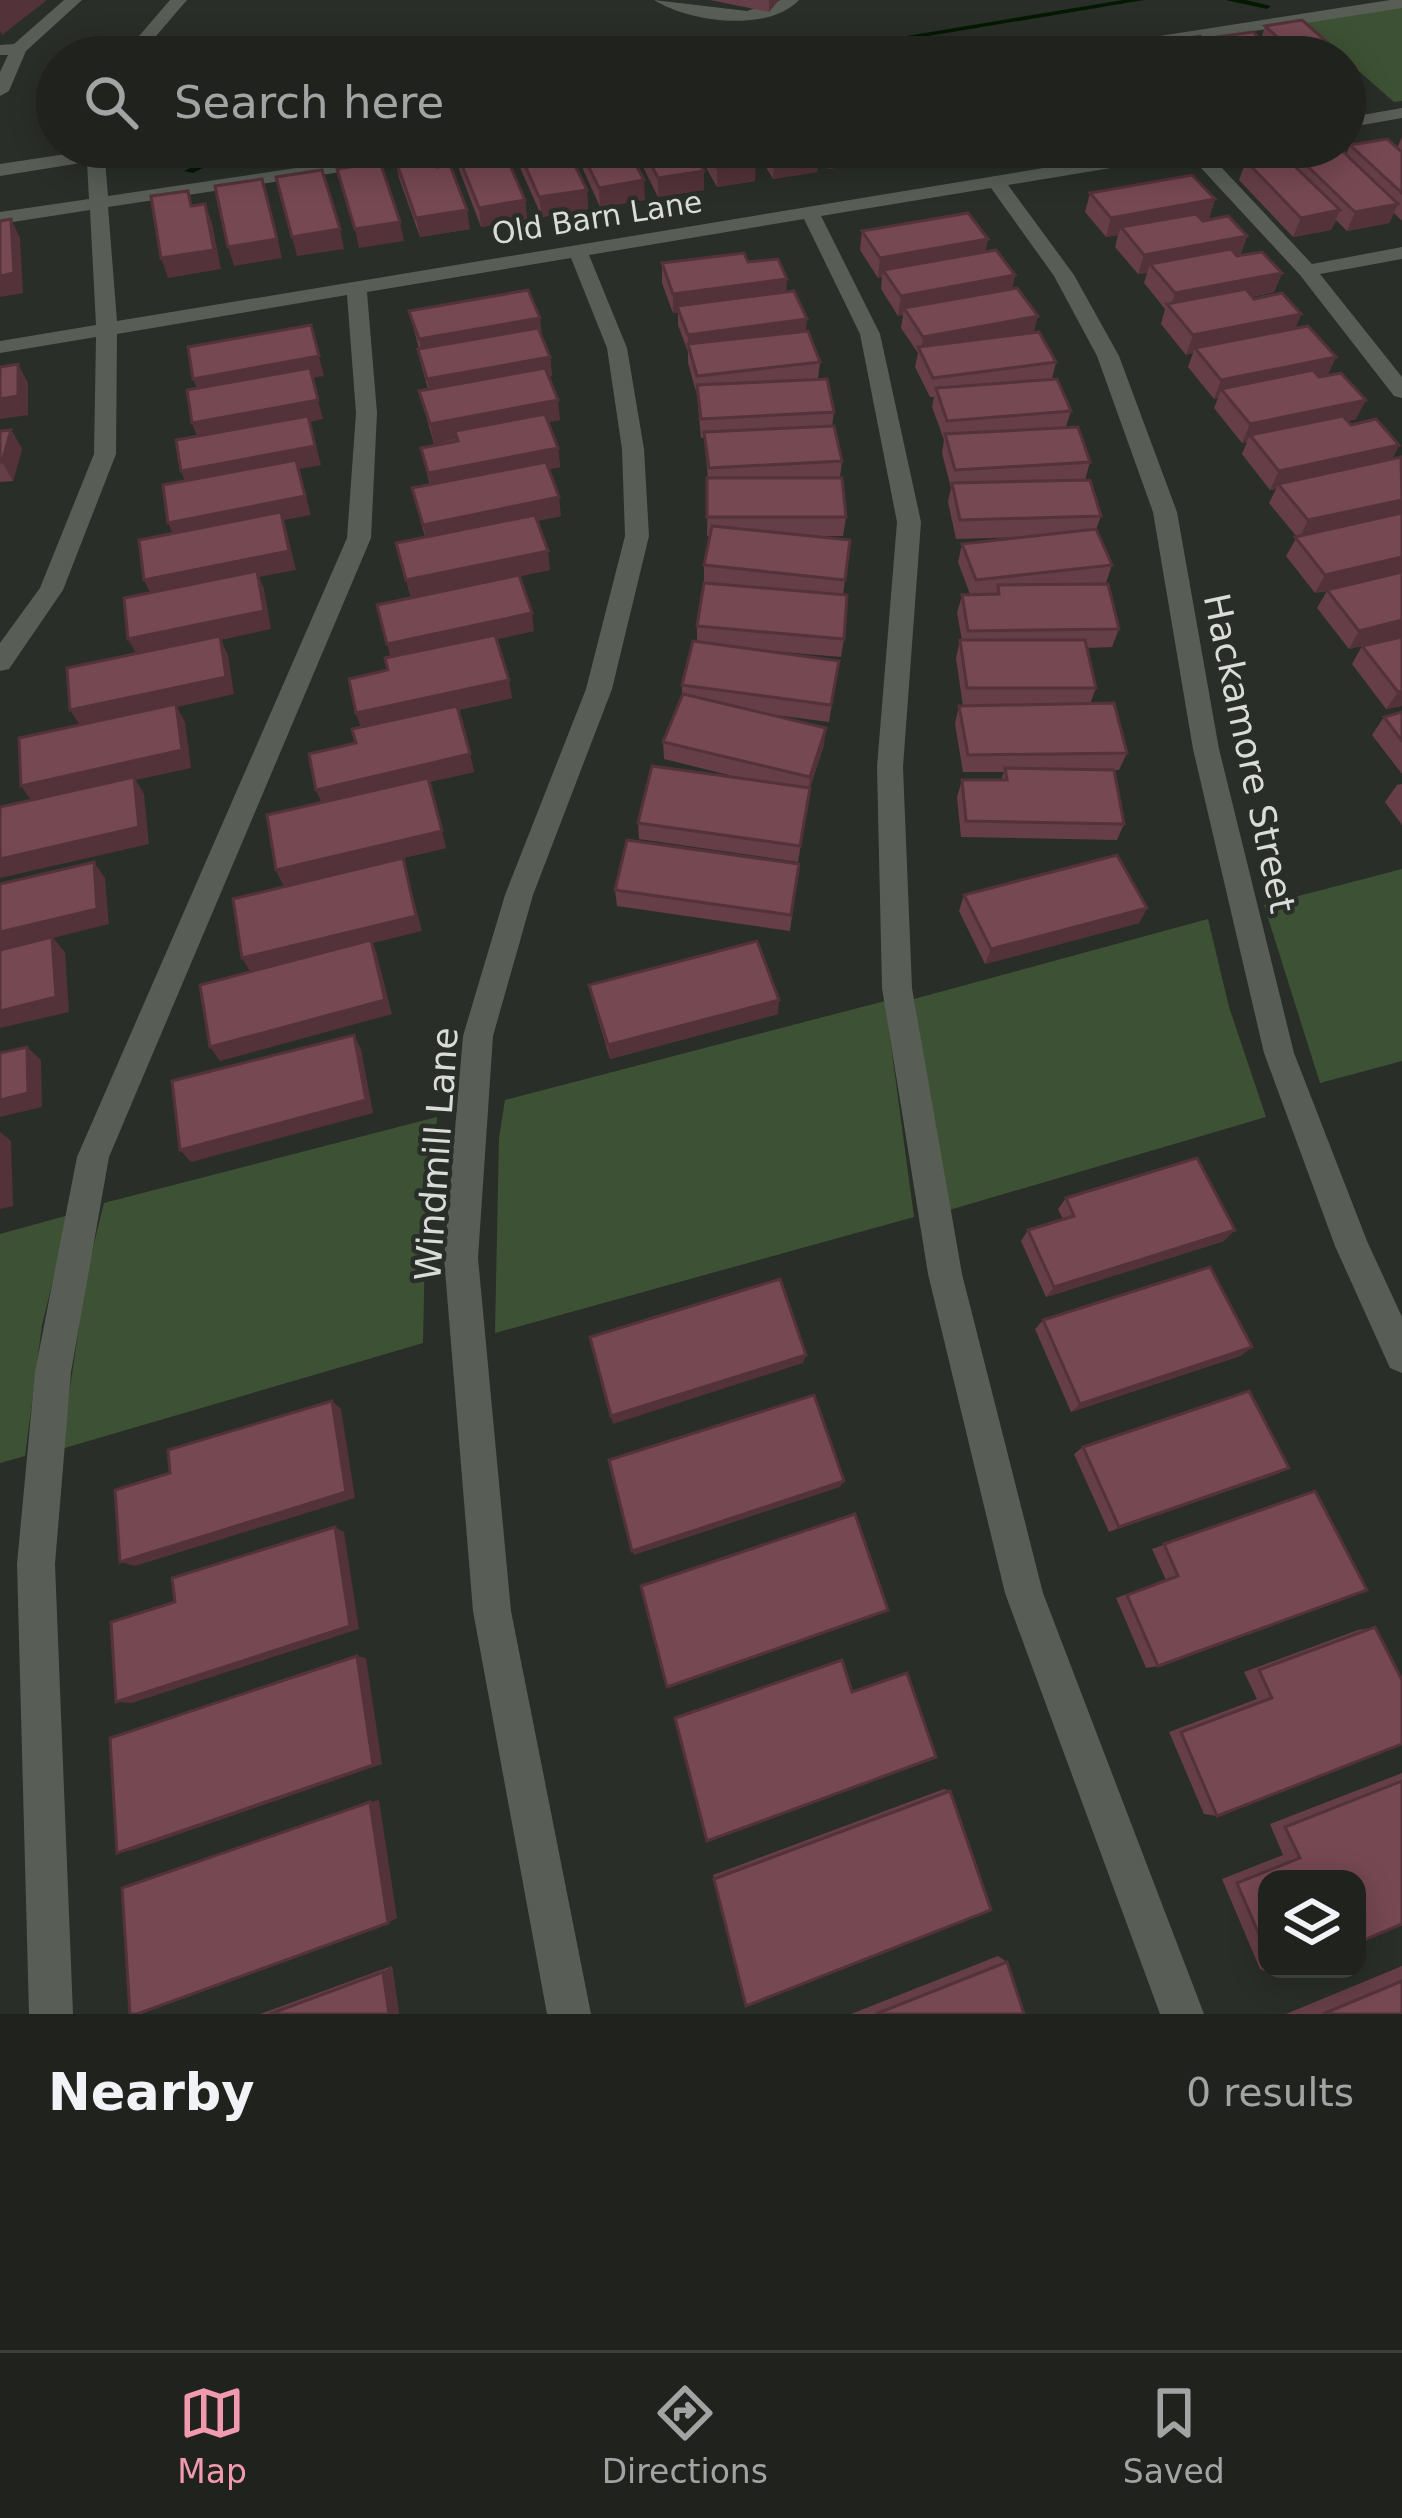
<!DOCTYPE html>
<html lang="en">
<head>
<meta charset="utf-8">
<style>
	body { margin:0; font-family:"DejaVu Sans",sans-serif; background:#2d2f2b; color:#f1f3f6 }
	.controls { position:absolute; right:36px; bottom:36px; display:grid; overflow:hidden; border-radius:24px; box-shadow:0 6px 30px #0003 }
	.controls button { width:108px; height:108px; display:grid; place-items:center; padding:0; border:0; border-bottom:3px solid #3d3f3c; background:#20221e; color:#f1f3f6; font:60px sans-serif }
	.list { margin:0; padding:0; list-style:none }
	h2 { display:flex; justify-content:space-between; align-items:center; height:156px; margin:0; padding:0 48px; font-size:51px }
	h2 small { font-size:39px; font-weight:400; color:#a2a4a4 }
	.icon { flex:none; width:66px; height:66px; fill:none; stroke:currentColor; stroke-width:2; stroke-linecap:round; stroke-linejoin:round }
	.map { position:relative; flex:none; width:1402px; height:2014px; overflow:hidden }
	.search { position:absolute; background:#20221e; box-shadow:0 6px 30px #0003; left:36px; right:36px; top:36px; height:132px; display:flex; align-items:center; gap:30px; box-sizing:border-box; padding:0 42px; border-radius:66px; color:#a2a4a4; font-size:45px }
	.sheet { height:336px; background:#20221e }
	nav { display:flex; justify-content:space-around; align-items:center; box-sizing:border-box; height:168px; border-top:3px solid #3d3f3c; background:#20221e; font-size:33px; color:#a2a4a4 }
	nav a { display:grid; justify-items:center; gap:6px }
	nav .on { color:#f29aad }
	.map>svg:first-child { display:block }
	.green { fill:#3d5234 }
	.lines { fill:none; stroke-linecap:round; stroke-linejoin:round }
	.stream { fill:#041900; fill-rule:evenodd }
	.minor { fill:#585d56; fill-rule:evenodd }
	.wall { fill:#653e47 }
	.shaded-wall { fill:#533239 }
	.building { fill:#764852; stroke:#533239; stroke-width:3 }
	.labels { text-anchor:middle; stroke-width:9; stroke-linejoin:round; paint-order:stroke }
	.far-street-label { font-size:30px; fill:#d9dcd8; stroke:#2a2e28 }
	.street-label { font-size:36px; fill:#d9dcd8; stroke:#2a2e28 }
</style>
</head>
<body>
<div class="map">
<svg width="1402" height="2014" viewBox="0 0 1402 2014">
	<rect width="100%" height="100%" fill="#2a2e28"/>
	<g class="green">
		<path d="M1402,6V101L1394,102L1302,21Z"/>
		<path d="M1402,869V1061L1320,1083L1264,905Z"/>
		<path d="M1208,919L1229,1007L1266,1117L946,1211L914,999Z"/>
		<path d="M885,1001L914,1217L495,1333L499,1138L505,1100Z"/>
		<path d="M437,1117L425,1245L423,1343L61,1449L87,1272L104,1203Z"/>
		<path d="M69,1215L42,1325L25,1456L0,1463V1234Z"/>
	</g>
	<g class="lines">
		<g class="stream">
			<path d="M1123,0H1144L803,57H781Z"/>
			<path d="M1226,0H1246L1271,6L1267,9Z"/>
			<path d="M232,147H245L193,173L184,171Z"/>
		</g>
		<g class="minor">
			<path d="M64,0H82L26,51L9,91L0,96V72L8,55H0V45L14,44Z"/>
			<path d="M170,0H187L138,57H121Z"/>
			<path d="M654,0L747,11L781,0H799C768,33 689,22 654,0Z"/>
			<path d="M1390,0H1402V8L1089,57H1049L1057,52Z"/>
			<path d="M1402,108V118L1345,128V118Z"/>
			<path d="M86,147H104L108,196L437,147H483L474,152L108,207L117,321L1171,147H1213L1207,152L1312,264L1402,247V259L1320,274L1402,377V398L1394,396L1300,275L1189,155L1008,185L1074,275L1119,356L1177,512L1219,749L1294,1053L1367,1241L1402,1317V1373L1390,1368L1335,1246L1264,1053L1193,749L1153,512L1097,356L1054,276L991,188L821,216L880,334L921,522L903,767L912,988L962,1274L1043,1593L1204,2014H1160L1005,1593L928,1274L882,988L877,767L897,522L860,334L804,219L589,255L627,348L644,449L649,536L612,689L533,895L493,1036L478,1258L511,1611L591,2014H547L473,1611L444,1258L463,1036L505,895L586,689L625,536L622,449L607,348L571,258L367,292L377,413L371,538L109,1157L71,1372L55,1564L73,2014H29L17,1564L35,1372L77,1157L347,538L356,413L347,295L117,334L116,454L63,590L9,669L0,671V643L40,588L94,454L96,337L0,353V341L96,325L90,210L0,224V212L89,199L87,162L0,176V164L86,151Z"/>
		</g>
	</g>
	<g class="wall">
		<path d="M710,0H779L769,12Z"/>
		<path d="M1265,26L1344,57H1110L1111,50L1160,53L1163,42L1214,49L1217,37L1261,39Z"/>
		<path d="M1402,137V221L1394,213L1389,223L1347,231L1336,220L1331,230L1293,237L1239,180L1246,161L1293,164L1296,155H1346L1350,145L1397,148Z"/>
		<path d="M515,147H566L587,190L588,209L542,217L517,161Z"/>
		<path d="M573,147H626L645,200L600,207Z"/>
		<path d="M633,147H691L704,190L658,197Z"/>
		<path d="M694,147H747L755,181L717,187Z"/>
		<path d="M754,147H875L874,162L828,169L819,155L817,172L773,179Z"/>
		<path d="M876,147H928L927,152L885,159Z"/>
		<path d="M456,150L525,200L527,220L481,227L459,169Z"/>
		<path d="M395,158L437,167L470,229L420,237L399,178Z"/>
		<path d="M1090,193L1215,199L1209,219L1247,236L1240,256L1282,273L1274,292L1252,297L1301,314L1295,328L1336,357L1327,376L1356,419L1348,421L1351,425L1399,445L1392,459L1402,636L1349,649L1317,608L1327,591L1315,593L1286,556L1297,537L1269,503L1276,489L1270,490L1242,454L1247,442L1242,443L1214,408L1218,398L1214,399L1188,367L1193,353L1186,355L1161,324L1165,309L1144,283L1147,273L1138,274L1115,247L1118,235L1106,237L1085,212Z"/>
		<path d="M862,231L988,239L985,252L1015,275L1012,289L1034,333L1056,362L1052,379L1071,411L1066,427L1090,462L1085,480L1101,516L1096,530L1112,565L1106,583L1119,629L1112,647L1087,648L1096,688L1090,704L1127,753L1119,770H1113L1124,824L1117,840L961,837L957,797L962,780H1001L1004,772H963L955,724L959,706H963L956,658L960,640H962L957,613L962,595L970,594L958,562L962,544L1025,537L956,539L948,502L951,488L942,453L944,440L932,407L934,397H930L915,367L918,353L901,328L903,315L898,316L881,289L882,277L878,278L860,250Z"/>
		<path d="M748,262L786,292L820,362L818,379L834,412L832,426L842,461L840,478L846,517L843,536H807L850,540L843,595L844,639L841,657L758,650L839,661L829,722L768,714L824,745L810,788L798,862L639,839L638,823L749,780L664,759L663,742L682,695V685L697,642V626L704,584V565L710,536H707L708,478L704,438H701L697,395L688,363V352L678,325V313H673L662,283V263Z"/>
		<path d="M409,311L542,337L550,357L552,376L548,377L560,420L548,422L558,448L560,467L548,469L561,516L537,521L550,570L519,576L534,631L497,639L512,698L458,710L474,772L429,782L446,848L284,886L276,870L321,803L356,743L361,727L356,713L388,670L411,598L396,543L425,537L412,488L430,485L421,448L456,441L434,444L419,391L428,389L422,368L418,349H419Z"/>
		<path d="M11,430L22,449L13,481L0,482V431Z"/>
		<path d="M1402,637V706L1386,709L1352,664L1362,646Z"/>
		<path d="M1402,712V774L1372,735L1384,717Z"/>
		<path d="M1402,784V825L1385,802L1397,785Z"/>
		<path d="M799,864L790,931L617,906L615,890Z"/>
		<path d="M964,895L1147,908L1139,923L985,964L959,911Z"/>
		<path d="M589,985L778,1014L610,1059L592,999Z"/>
		<path d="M1066,1198L1224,1241L1046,1297L1021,1241L1028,1230L1063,1219L1058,1209Z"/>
		<path d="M1043,1320L1252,1347L1240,1356L1071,1412L1035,1329Z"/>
		<path d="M1083,1447L1289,1468L1109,1532L1074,1454Z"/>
		<path d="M1315,1491L1158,1666L1146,1668L1116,1598L1166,1580L1152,1549Z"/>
		<path d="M1375,1627L1217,1816L1204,1814L1169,1732L1257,1699L1244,1672L1358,1630Z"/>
		<path d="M1402,1773V1924L1267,1879V1969H1293L1277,1976L1260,1969L1222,1879L1283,1855L1270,1824Z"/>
		<path d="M944,1789L950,1791L714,1879L713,1875Z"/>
		<path d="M998,1956L1007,1962L1024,2014H851Z"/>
		<path d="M392,1966L399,2014H260Z"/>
		<path d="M1402,1966V2014H1286Z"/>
	</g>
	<g class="shaded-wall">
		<path d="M0,0H47L2,35L0,31Z"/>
		<path d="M769,0H779L769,12Z"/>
		<path d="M1355,67L1348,86H1345V68Z"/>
		<path d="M848,147H875L874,162L828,169L830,150Z"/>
		<path d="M886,147H928L927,152L885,159Z"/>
		<path d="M940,147H965L939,151Z"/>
		<path d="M819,152L817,172L773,179L774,160Z"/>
		<path d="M756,161L755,181L717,187V168Z"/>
		<path d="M704,171V190L658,197V178Z"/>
		<path d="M644,180L645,200L600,207L599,188Z"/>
		<path d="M587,190L588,209L542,217L539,197Z"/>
		<path d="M268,198L282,258L234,266L228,247Z"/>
		<path d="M1215,199L1209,219L1126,234L1121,227L1118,235L1106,237L1111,218Z"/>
		<path d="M525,200L527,220L481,227L479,208Z"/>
		<path d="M205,204L212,223L221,269L168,278L161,258Z"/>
		<path d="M1398,204L1389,223L1347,231L1355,212Z"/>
		<path d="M467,210L470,229L420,237L416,218Z"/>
		<path d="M1340,210L1331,230L1293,237L1301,218Z"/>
		<path d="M11,219L20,238L23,293L0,297V276Z"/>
		<path d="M400,222L404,241L359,248L355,229Z"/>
		<path d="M340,229L344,249L297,256L292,237Z"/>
		<path d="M1247,236L1240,256L1150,264L1147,273L1138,274L1144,255Z"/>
		<path d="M988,239L984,258L883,270L882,277L878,278L880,258Z"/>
		<path d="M1282,273L1274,292L1173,312L1170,308L1175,293Z"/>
		<path d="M1015,275L1011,295L904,308L903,315L898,316L901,296Z"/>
		<path d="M787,279L786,298L677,306L678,313H673V294Z"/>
		<path d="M1301,314L1293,334L1195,348L1193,353L1186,355L1193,335Z"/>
		<path d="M1038,316L1033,335L921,352L923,337Z"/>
		<path d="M540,318L542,337L423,359L419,339Z"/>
		<path d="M807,319L805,338L688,346V335Z"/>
		<path d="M311,325L324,376L312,378L323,419L310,422L321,465L299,469L311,515L284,520L296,570L259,577L264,589L271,629L221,640L228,655L234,694L177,707L185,722L191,768L136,780L144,794L149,844L0,878V859L33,803L21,786L81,727L70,710L138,657L128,639L153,599L144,580L176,541L168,523L188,490L181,471L199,442L192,423L201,398L193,379Z"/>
		<path d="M550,357L552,376L431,398L427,379Z"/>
		<path d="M1336,357L1327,376L1221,389L1218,398L1214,399L1221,380Z"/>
		<path d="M18,364L28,383V415L0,419V399Z"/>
		<path d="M558,400L560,420L457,439L455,431L456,439L434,444L430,424Z"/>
		<path d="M1366,400L1356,419L1254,440L1250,435L1247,442L1242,443L1250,424Z"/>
		<path d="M11,430L22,449L13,481L2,462Z"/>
		<path d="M1399,445L1389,464L1278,484L1276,489L1270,490L1279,471Z"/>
		<path d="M558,448L560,467L433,492L428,473Z"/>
		<path d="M559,497L561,516L427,543L423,525Z"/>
		<path d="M1402,500V516L1299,539L1308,520Z"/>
		<path d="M548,551L550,570L411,599L406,580Z"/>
		<path d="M1402,557V573L1315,593L1325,575Z"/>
		<path d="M532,613L534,631L392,662L387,644Z"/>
		<path d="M1402,620V636L1349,649L1359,631Z"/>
		<path d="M509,680L512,698L362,731L356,713Z"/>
		<path d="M1402,691V706L1386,709L1398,692Z"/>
		<path d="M826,728L824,745L808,794L810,777Z"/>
		<path d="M470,754L474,772L429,782L446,848L284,886L276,870L323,806L316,790Z"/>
		<path d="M403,858L422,931L373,943L377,955L392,1014L220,1061L210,1047L251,973L242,958Z"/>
		<path d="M94,862L105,878L109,924L53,938L65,952L69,1012L0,1028V932Z"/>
		<path d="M1147,908L1139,923L985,964L991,949Z"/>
		<path d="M779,1000L778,1014L610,1059L608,1045Z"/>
		<path d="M354,1035L361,1049L373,1113L191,1162L180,1150Z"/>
		<path d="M27,1047L41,1060L42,1107L0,1117V1100Z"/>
		<path d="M0,1132L11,1141L13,1206L0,1209Z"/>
		<path d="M1235,1230L1224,1241L1046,1297L1054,1287Z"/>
		<path d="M1252,1347L1240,1356L1071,1412L1080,1404Z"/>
		<path d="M806,1355L803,1363L613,1424L611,1416Z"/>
		<path d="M332,1401L341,1409L355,1498L135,1566L120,1562Z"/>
		<path d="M1289,1468L1275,1475L1109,1532L1119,1527Z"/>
		<path d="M844,1481L840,1487L634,1555L632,1551Z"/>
		<path d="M335,1527L344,1532L359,1629L132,1703L116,1702Z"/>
		<path d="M888,1610L668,1688L667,1687Z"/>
		<path d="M357,1656L366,1658L382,1764L133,1850L117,1853Z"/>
		<path d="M379,1800L397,1918L388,1923L370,1802Z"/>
		<path d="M392,1966L399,2014H389L383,1972Z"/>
	</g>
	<g class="building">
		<path d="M1302,20L1344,57H1300L1265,26Z"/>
		<path d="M1253,32L1281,57H1238L1217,37Z"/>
		<path d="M1200,36L1222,57H1178L1163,42Z"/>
		<path d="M1151,44L1164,57H1118L1111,50Z"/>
		<path d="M1100,51L1107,57H1060Z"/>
		<path d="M1345,58L1355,67L1345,68Z"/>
		<path d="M1387,139L1402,152V193L1350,145Z"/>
		<path d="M472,147H502L525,200L479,208L456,150Z"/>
		<path d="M517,147H566L587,190L539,197Z"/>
		<path d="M579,147H626L644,180L599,188Z"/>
		<path d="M642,147H691L704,171L658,178Z"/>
		<path d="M705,147H747L756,161L717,168Z"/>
		<path d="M766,147H815L819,152L774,160Z"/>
		<path d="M1338,147L1398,204L1355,212L1296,155Z"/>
		<path d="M431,153L437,167L450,165L467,210L416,218L395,158Z"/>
		<path d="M1283,155L1340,210L1301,218L1246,161Z"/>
		<path d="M380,162L400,222L355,229L337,169Z"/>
		<path d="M322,170L340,229L292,237L276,177Z"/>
		<path d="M1192,175L1215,199L1111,218L1090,193Z"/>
		<path d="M262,179L277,239L228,247L215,186Z"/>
		<path d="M188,191L191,206L205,204L214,250L161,258L151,196Z"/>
		<path d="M968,213L988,239L880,258L862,231Z"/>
		<path d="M1196,214L1203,221L1228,216L1247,236L1144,255L1121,227Z"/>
		<path d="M11,219L14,273L0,276V221Z"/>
		<path d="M1231,249L1237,256L1262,252L1282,273L1175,293L1150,264Z"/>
		<path d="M996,250L1015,275L901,296L883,270Z"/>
		<path d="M744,253L748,262L778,259L787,279L673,294L662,263Z"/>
		<path d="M1017,288L1038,316L923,337L904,308Z"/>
		<path d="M1246,289L1254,299L1282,293L1301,314L1193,335L1167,304Z"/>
		<path d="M528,290L540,318L419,339L409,311Z"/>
		<path d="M794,291L807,319L688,335L677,306Z"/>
		<path d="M311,325L319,356L193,379L188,347Z"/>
		<path d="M1308,326L1336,357L1221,380L1195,348Z"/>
		<path d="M538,328L550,357L427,379L418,349Z"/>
		<path d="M808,331L820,362L697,376L688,344Z"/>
		<path d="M1039,332L1056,362L933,378L918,347Z"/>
		<path d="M18,364V396L0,399V367Z"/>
		<path d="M310,368L318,400L192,423L187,390Z"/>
		<path d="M545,368L558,400L430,424L419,391Z"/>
		<path d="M1313,370L1319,377L1341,373L1366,400L1250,424L1221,389Z"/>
		<path d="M827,379L834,412L701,419L697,385Z"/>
		<path d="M1057,379L1071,411L947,421L936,388Z"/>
		<path d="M545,414L558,448L428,473L421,448L458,441L455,431Z"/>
		<path d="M308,416L315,446L181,471L176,440Z"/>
		<path d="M1343,416L1351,425L1376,419L1399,445L1279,471L1250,435Z"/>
		<path d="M834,426L842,461L709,468L704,432Z"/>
		<path d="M1078,427L1090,462L955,470L945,434Z"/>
		<path d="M11,430L2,462H0V431Z"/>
		<path d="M1401,457L1402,500L1308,520L1278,484Z"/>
		<path d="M296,460L305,496L168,523L163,485Z"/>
		<path d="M546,462L559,497L423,525L412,488Z"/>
		<path d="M707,478H842L846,517H707Z"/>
		<path d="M1090,480L1101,516L960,520L952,483Z"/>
		<path d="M281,512L289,551L144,580L139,540Z"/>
		<path d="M1402,513V557L1325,575L1295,537Z"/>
		<path d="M535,515L548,551L406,580L396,543Z"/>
		<path d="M712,526L850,540L845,580L704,565Z"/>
		<path d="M1096,529L1112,565L976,580L962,544Z"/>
		<path d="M257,571L264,611L128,639L124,598Z"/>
		<path d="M1402,572V620L1359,631L1327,590Z"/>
		<path d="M519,575L532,613L387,644L377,605Z"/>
		<path d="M704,583L847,595L844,639L697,626Z"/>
		<path d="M1108,584L1119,629L968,631L962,595L999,594L998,585Z"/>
		<path d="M495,635L509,680L356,713L349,679L388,670L385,658Z"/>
		<path d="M220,636L226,677L70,710L67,668Z"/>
		<path d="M1402,637V691L1398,692L1362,646Z"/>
		<path d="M960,640H1085L1096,688H967Z"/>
		<path d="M693,641L839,661L831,705L682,685Z"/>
		<path d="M683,694L826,728L810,777L663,742Z"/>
		<path d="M1114,703L1127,753L968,755L959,706Z"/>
		<path d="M176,704L182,750L21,786L19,738Z"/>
		<path d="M457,706L470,754L316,790L309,754L356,743L352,729Z"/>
		<path d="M1402,712V741L1384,717Z"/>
		<path d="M652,766L810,788L800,846L638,823Z"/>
		<path d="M1005,768L1114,770L1124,824L966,821L962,780H1007Z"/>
		<path d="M134,777L139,827L0,859V807Z"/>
		<path d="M428,778L442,831L276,870L267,815Z"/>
		<path d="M627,840L799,864L791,915L615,890Z"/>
		<path d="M1117,855L1147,908L991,949L964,895Z"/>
		<path d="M403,858L416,916L242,958L233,899Z"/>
		<path d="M94,862L97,909L0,932V884Z"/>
		<path d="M52,937L56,997L0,1011V950Z"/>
		<path d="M371,940L385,1000L210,1047L200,985Z"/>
		<path d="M757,941L779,1000L608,1045L589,985Z"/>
		<path d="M354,1035L366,1100L180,1150L172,1081Z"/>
		<path d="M27,1047L28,1093L0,1100V1053Z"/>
		<path d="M1197,1158L1235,1230L1054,1287L1028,1230L1074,1216L1066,1198Z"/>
		<path d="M1210,1267L1252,1347L1080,1404L1043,1320Z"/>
		<path d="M780,1279L806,1355L611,1416L590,1337Z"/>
		<path d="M1249,1391L1289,1468L1119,1527L1083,1447Z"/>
		<path d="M814,1395L844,1481L632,1551L609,1460Z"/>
		<path d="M332,1401L346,1492L120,1562L115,1490L170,1473L168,1450Z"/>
		<path d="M1315,1491L1367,1590L1158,1666L1127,1595L1178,1576L1164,1544Z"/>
		<path d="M855,1514L888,1610L667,1687L641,1586Z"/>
		<path d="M335,1527L350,1626L116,1702L111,1622L175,1602L172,1578Z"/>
		<path d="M1375,1627L1402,1680V1744L1217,1816L1181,1732L1272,1698L1259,1670Z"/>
		<path d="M357,1656L373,1765L117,1853L110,1738Z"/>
		<path d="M842,1660L852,1692L907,1673L936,1757L707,1841L675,1718Z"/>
		<path d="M1402,1781V1924L1357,1943V1879H1267V1953L1237,1883L1300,1858L1285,1827Z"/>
		<path d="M950,1791L991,1910L746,2006L714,1879Z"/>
		<path d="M370,1802L388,1923L137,2014H130L122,1888Z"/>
		<path d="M1007,1962L1024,2014H876Z"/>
		<path d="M1274,1969H1293L1277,1976Z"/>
		<path d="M383,1972L389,2014H270Z"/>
		<path d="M1402,1981V2014H1323Z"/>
	</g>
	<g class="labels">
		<g class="far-street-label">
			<text transform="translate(597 218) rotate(-9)" y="10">Old Barn Lane</text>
		</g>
		<g class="street-label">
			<text transform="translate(1250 753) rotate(78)" y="13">Hackamore Street</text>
			<text transform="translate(436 1154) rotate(-86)" y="13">Windmill Lane</text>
		</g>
	</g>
</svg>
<div class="controls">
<button><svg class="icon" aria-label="layers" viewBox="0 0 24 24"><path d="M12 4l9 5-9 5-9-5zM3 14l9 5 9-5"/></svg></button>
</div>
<div class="search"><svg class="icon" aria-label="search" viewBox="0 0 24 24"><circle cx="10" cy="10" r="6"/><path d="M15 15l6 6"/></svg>Search here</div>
</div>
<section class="sheet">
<h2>Nearby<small>0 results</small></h2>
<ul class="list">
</ul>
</section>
<nav>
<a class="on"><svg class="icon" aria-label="map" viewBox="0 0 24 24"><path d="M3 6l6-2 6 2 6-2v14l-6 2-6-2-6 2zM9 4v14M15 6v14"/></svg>Map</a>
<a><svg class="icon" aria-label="directions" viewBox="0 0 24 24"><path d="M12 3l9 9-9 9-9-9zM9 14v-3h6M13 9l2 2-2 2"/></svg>Directions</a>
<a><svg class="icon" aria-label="saved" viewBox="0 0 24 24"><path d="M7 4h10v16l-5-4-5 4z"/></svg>Saved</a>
</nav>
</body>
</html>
